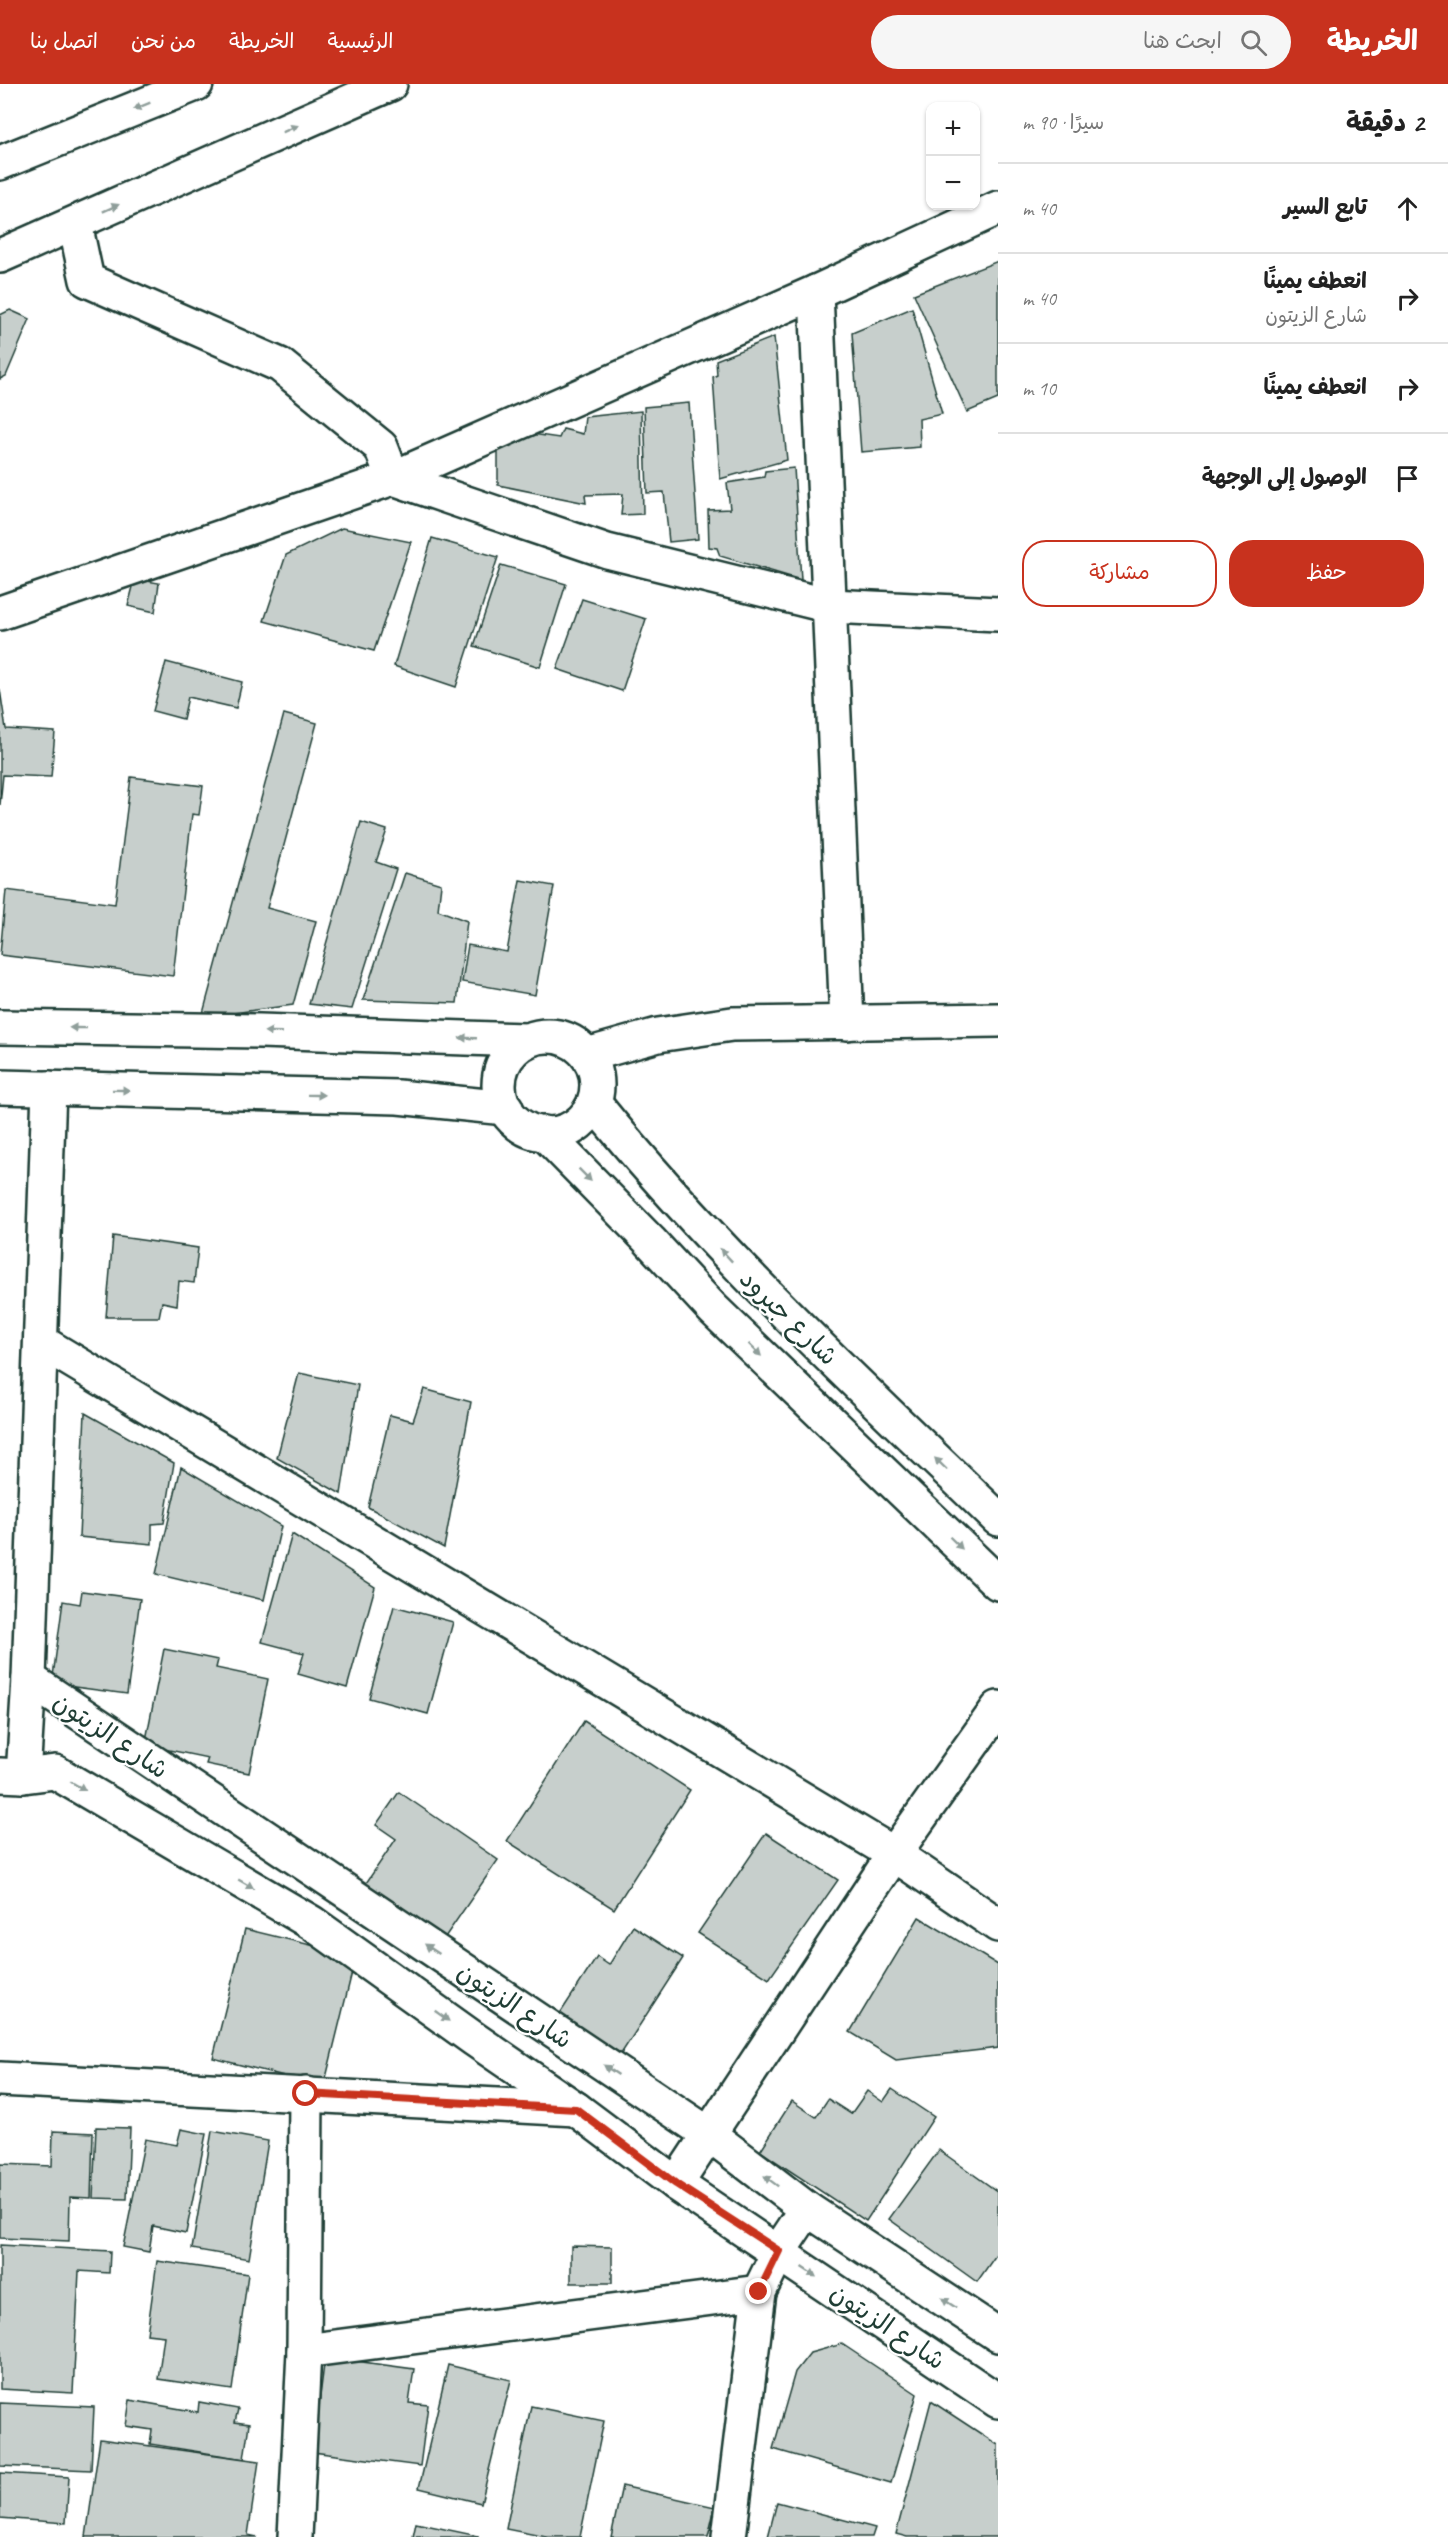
<!DOCTYPE html>
<html lang="ar">
<head>
<meta charset="utf-8">
<style>
	body { margin:0; font-family:Caveat,"Playpen Sans Arabic",sans-serif; background:#f6f6f6; color:#222; direction:rtl }
	.controls { position:absolute; right:18px; top:18px; display:grid; overflow:hidden; border-radius:12px; box-shadow:0 2px 4px #0004 }
	.controls button { width:54px; height:54px; display:grid; place-items:center; padding:0; border:0; border-bottom:2px solid #e0e0e0; background:#fff; color:#222; font:30px sans-serif }
	.stop { position:absolute; width:18px; height:18px; margin:-14px; border:4px solid #c8321e; border-radius:50%; background:#fff }
	.stop.end { background:#c8321e; border-color:#fff; box-shadow:0 2px 6px #0008 }
	.list { margin:0; padding:0; list-style:none }
	h2 { display:flex; justify-content:space-between; align-items:center; height:78px; margin:0; padding:0 24px; font-size:26px }
	h2 small { font-size:20px; font-weight:400; color:#767676 }
	.list li { display:grid; grid-template-columns:39px 1fr auto; gap:18px; align-items:center; box-sizing:border-box; height:90px; padding:0 24px; border-top:2px solid #e0e0e0 }
	.list b { display:block; font-size:22px; white-space:nowrap }
	.list p { margin:0; font-size:20px; white-space:nowrap; color:#767676 }
	.list em { font-size:20px; font-style:normal; color:#767676 }
	.actions { display:flex; gap:12px; padding:18px 24px }
	.actions a { flex:1; padding:14px 0; border:2px solid #c8321e; border-radius:24px; text-align:center; font-size:21px; color:#c8321e }
	.actions .main { background:#c8321e; color:#fff }
	.icon { flex:none; width:33px; height:33px; fill:none; stroke:currentColor; stroke-width:2; stroke-linecap:round; stroke-linejoin:round }
	.map { position:relative; flex:none; width:998px; height:2453px; overflow:hidden; direction:ltr }
	header { display:flex; align-items:center; gap:36px; box-sizing:border-box; height:84px; padding:0 30px; background:#c8321e; color:#fff }
	header strong { font-size:28px }
	nav { display:flex; gap:33px; margin-inline-start:auto; font-size:21px }
	.search { width:420px; height:54px; background:#f6f6f6; display:flex; align-items:center; gap:15px; box-sizing:border-box; padding:0 21px; border-radius:33px; color:#767676; font-size:22px }
	main { display:flex }
	aside { flex:1; background:#fff }
	.map>svg:first-child { display:block }
	.building { fill:#c7cfcc; stroke:#1f3d34; stroke-width:1.5 }
	.lines { fill:none; stroke-linecap:round; stroke-linejoin:round }
	.minor-casing { stroke:#1f3d34; stroke-width:38 }
	.major-casing { stroke:#1f3d34; stroke-width:38 }
	.minor { stroke:#fff; stroke-width:33 }
	.major { stroke:#fff; stroke-width:33 }
	.oneway { fill:#8f9e9a }
	.route { stroke:#c8321e; stroke-width:8 }
	.labels { text-anchor:middle; stroke-width:4.5; stroke-linejoin:round; paint-order:stroke }
	.street-label { font-size:26px; fill:#1f3d34; stroke:#fff }
</style>
</head>
<body>
<header>
<strong>الخريطة</strong>
<div class="search"><svg class="icon" aria-label="search" viewBox="0 0 24 24"><circle cx="10" cy="10" r="6"/><path d="M15 15l6 6"/></svg>ابحث هنا</div>
<nav><a>الرئيسية</a><a>الخريطة</a><a>من نحن</a><a>اتصل بنا</a></nav>
</header>
<main>
<aside>
<h2>2 دقيقة<small>سيرًا · 90 m</small></h2>
<ul class="list">
<li><svg class="icon" aria-label="ahead" viewBox="0 0 24 24"><path d="M12 20V5M6 11l6-6 6 6"/></svg><div><b>تابع السير</b></div><em>40 m</em></li>
<li><svg class="icon" aria-label="right" viewBox="0 0 24 24"><path d="M7 20v-9h11M14 6l5 5-5 5"/></svg><div><b>انعطف يمينًا</b><p>شارع الزيتون</p></div><em>40 m</em></li>
<li><svg class="icon" aria-label="right" viewBox="0 0 24 24"><path d="M7 20v-9h11M14 6l5 5-5 5"/></svg><div><b>انعطف يمينًا</b></div><em>10 m</em></li>
<li><svg class="icon" aria-label="arrive" viewBox="0 0 24 24"><path d="M6 21V4h12l-3 4 3 4H6"/></svg><div><b>الوصول إلى الوجهة</b></div></li>
</ul>
<div class="actions"><a class="main">حفظ</a><a>مشاركة</a></div>
</aside>
<div class="map">
<svg width="998" height="2453" viewBox="0 0 998 2453">
	<rect width="100%" height="100%" fill="#fff"/>
	<filter id="ink" filterUnits="userSpaceOnUse"><feTurbulence type="fractalNoise" baseFrequency=".0167" numOctaves="2"/><feDisplacementMap in="SourceGraphic" scale="12" xChannelSelector="R" yChannelSelector="G"/><feConvolveMatrix kernelMatrix="1 2 1 2 8 2 1 2 1" color-interpolation-filters="sRGB"/></filter>
	<g filter="url(#ink)">
		<g class="building">
			<path d="M998,177V315L967,328L914,210Z"/>
			<path d="M912,224L942,330L919,335L920,363L861,368L852,249Z"/>
			<path d="M10,226L30,235L6,292L0,295V231Z"/>
			<path d="M774,253L787,376L720,395L713,293L717,291L716,276Z"/>
			<path d="M689,319L698,455L669,458L664,408L647,409L644,323Z"/>
			<path d="M641,327L643,430L621,431L623,410L585,411L586,419L498,401V364L532,350L559,354L563,345L583,350L585,333Z"/>
			<path d="M794,384L801,496L720,472L717,464L709,463L708,426L730,425L727,399L764,393L765,387Z"/>
			<path d="M342,444L411,458L374,567L264,537L286,471Z"/>
			<path d="M432,454L498,473L456,603L394,582Z"/>
			<path d="M501,481L566,500L540,583L474,562Z"/>
			<path d="M135,495L159,499L155,528L128,522Z"/>
			<path d="M582,515L646,535L622,607L557,585Z"/>
			<path d="M166,578L242,598L236,624L188,613L183,635L153,627Z"/>
			<path d="M0,605L6,645L55,648L51,693L3,691L0,721Z"/>
			<path d="M284,630L317,639L267,824L316,837L293,921L202,933Z"/>
			<path d="M131,693L203,702L199,731L192,730L173,892L0,871L6,806L115,820Z"/>
			<path d="M361,738L387,746L376,778L396,785L352,925L309,920Z"/>
			<path d="M405,789L441,800L438,826L467,837L457,919L363,916Z"/>
			<path d="M520,796L554,802L535,911L462,898L468,861L507,868Z"/>
			<path d="M113,1152L198,1164L194,1199L179,1197L177,1221L162,1218L159,1233H106Z"/>
			<path d="M299,1289L358,1301L341,1410L277,1374Z"/>
			<path d="M424,1305L471,1318L444,1464L368,1423L390,1331L413,1337Z"/>
			<path d="M85,1329L174,1379L164,1439L152,1440V1460L79,1453Z"/>
			<path d="M181,1383L281,1442L264,1516L156,1490Z"/>
			<path d="M292,1450L375,1503L347,1604L298,1590L304,1569L262,1558Z"/>
			<path d="M82,1507L140,1515L127,1610L52,1600L63,1517L80,1520Z"/>
			<path d="M394,1522L453,1538L428,1630L369,1614Z"/>
			<path d="M164,1565L218,1576L216,1584L268,1595L249,1689L206,1680L208,1674L145,1661Z"/>
			<path d="M584,1637L690,1706L614,1825L507,1757Z"/>
			<path d="M399,1708L498,1776L441,1859L362,1805L396,1755L376,1741Z"/>
			<path d="M766,1749L838,1796L769,1895L698,1849Z"/>
			<path d="M919,1833L998,1881V1964L896,1976L850,1948Z"/>
			<path d="M633,1842L683,1874L621,1970L559,1931L597,1873L609,1881Z"/>
			<path d="M245,1845L356,1872L324,2002L213,1974Z"/>
			<path d="M892,2005L934,2033L866,2137L760,2067L792,2017L816,2033L828,2015L851,2030L867,2007L883,2018Z"/>
			<path d="M96,2043L130,2044L127,2115L93,2114Z"/>
			<path d="M181,2045L206,2050L186,2149L153,2142L149,2168L123,2163L145,2055L177,2061Z"/>
			<path d="M53,2047L93,2049L91,2114L70,2113L69,2157L0,2154V2080L52,2082Z"/>
			<path d="M212,2047L268,2057L249,2175L192,2165Z"/>
			<path d="M939,2066L998,2108V2168L977,2198L889,2135Z"/>
			<path d="M0,2161L110,2167L109,2189L79,2187L73,2309L0,2305Z"/>
			<path d="M571,2162L612,2163V2199H571Z"/>
			<path d="M157,2177L248,2190L232,2306L158,2295L164,2252L147,2250Z"/>
			<path d="M842,2260L917,2310L891,2399L773,2365L795,2288L810,2269Z"/>
			<path d="M325,2273L414,2285L409,2319L428,2321L420,2382L313,2368Z"/>
			<path d="M448,2281L511,2296L481,2419L419,2404Z"/>
			<path d="M130,2316L198,2328L199,2318L238,2325L235,2338L249,2340L244,2375L150,2360L152,2346L126,2342Z"/>
			<path d="M931,2317L998,2361V2453H907L896,2450Z"/>
			<path d="M0,2319L94,2323L91,2386L0,2382Z"/>
			<path d="M531,2322L604,2337L580,2453H546L506,2445Z"/>
			<path d="M100,2355L259,2377L248,2451L257,2453H86Z"/>
			<path d="M0,2389L69,2393L66,2439L0,2434Z"/>
			<path d="M622,2402L715,2423L708,2453H611Z"/>
			<path d="M777,2418L875,2444L872,2453H768Z"/>
			<path d="M416,2439L478,2452V2453H413Z"/>
		</g>
		<g class="lines">
			<defs>
				<g id="minor">
					<path d="M75,140L87,196L280,281L381,363L393,394"/>
					<path d="M816,208L847,939"/>
					<path d="M393,394L607,467L830,522L998,530"/>
					<path d="M0,529L393,394L816,208L998,124"/>
					<path d="M587,971L658,951L732,940L998,936"/>
					<path d="M41,1258L894,1770L998,1841"/>
					<path d="M29,1595L710,2051L807,2125L998,2251"/>
					<path d="M0,1691L23,1692L55,1688L312,1839L474,1955L576,2025L676,2100L998,2317"/>
					<path d="M23,1692L29,1595L49,1004"/>
					<path d="M0,1995L576,2025"/>
					<path d="M676,2100L894,1770L998,1624"/>
					<path d="M304,2267L759,2208"/>
					<path d="M295,2453L304,2267L306,2010"/>
					<path d="M729,2453L759,2208L779,2167L807,2125"/>
				</g>
				<g id="major">
					<path d="M0,79L196,0"/>
					<path d="M0,172L390,0"/>
					<path d="M0,943L260,947L526,956"/>
					<circle cx="548" cy="1001" r="49"/>
					<path d="M0,1003L398,1013L506,1024"/>
					<path d="M594,1019C716,1170 859,1301 998,1435"/>
					<path d="M544,1049L650,1157L713,1225L998,1499"/>
				</g>
			</defs>
			<use href="#minor" class="minor-casing"/>
			<use href="#major" class="major-casing"/>
			<use href="#minor" class="minor"/>
			<use href="#major" class="major"/>
		</g>
		<defs><path id="oneway-solid" d="M-6-.8H1V-3.2L6.5 0L1 3.2V.8H-6Z" transform="scale(1.5)"/></defs>
		<g class="oneway">
			<use href="#oneway-solid" transform="translate(142 22) rotate(158)"/>
			<use href="#oneway-solid" transform="translate(290 45) rotate(-24)"/>
			<use href="#oneway-solid" transform="translate(111 124) rotate(-24)"/>
			<use href="#oneway-solid" transform="translate(78 944) rotate(-179)"/>
			<use href="#oneway-solid" transform="translate(273 948) rotate(-178)"/>
			<use href="#oneway-solid" transform="translate(468 954) rotate(-178)"/>
			<use href="#oneway-solid" transform="translate(121 1006) rotate(1)"/>
			<use href="#oneway-solid" transform="translate(316 1011) rotate(1)"/>
			<use href="#oneway-solid" transform="translate(585 1091) rotate(45)"/>
			<use href="#oneway-solid" transform="translate(726 1171) rotate(-133)"/>
			<use href="#oneway-solid" transform="translate(755 1266) rotate(44)"/>
			<use href="#oneway-solid" transform="translate(941 1380) rotate(-136)"/>
			<use href="#oneway-solid" transform="translate(956 1459) rotate(44)"/>
			<use href="#oneway-solid" transform="translate(78 1702) rotate(30)"/>
			<use href="#oneway-solid" transform="translate(246 1800) rotate(30)"/>
			<use href="#oneway-solid" transform="translate(432 1865) rotate(-146)"/>
			<use href="#oneway-solid" transform="translate(442 1932) rotate(36)"/>
			<use href="#oneway-solid" transform="translate(611 1986) rotate(-146)"/>
			<use href="#oneway-solid" transform="translate(771 2097) rotate(-143)"/>
			<use href="#oneway-solid" transform="translate(809 2188) rotate(34)"/>
			<use href="#oneway-solid" transform="translate(949 2219) rotate(-146)"/>
		</g>
	</g>
	<g class="lines" filter="url(#ink)">
		<path class="route" d="M306,2010L576,2025L676,2100L779,2167L759,2208"/>
	</g>
	<g class="labels">
		<g class="street-label">
			<text transform="translate(789 1233) rotate(44)" y="9">شارع جيرود</text>
			<text transform="translate(111 1651) rotate(34)" y="9">شارع الزيتون</text>
			<text transform="translate(515 1921) rotate(34)" y="9">شارع الزيتون</text>
			<text transform="translate(888 2242) rotate(34)" y="9">شارع الزيتون</text>
		</g>
	</g>
</svg>
<div class="controls">
<button>+</button>
<button>−</button>
</div>
<div class="stop" style="left:306px;top:2010px"></div>
<div class="stop end" style="left:759px;top:2208px"></div>
</div>
</main>
</body>
</html>
